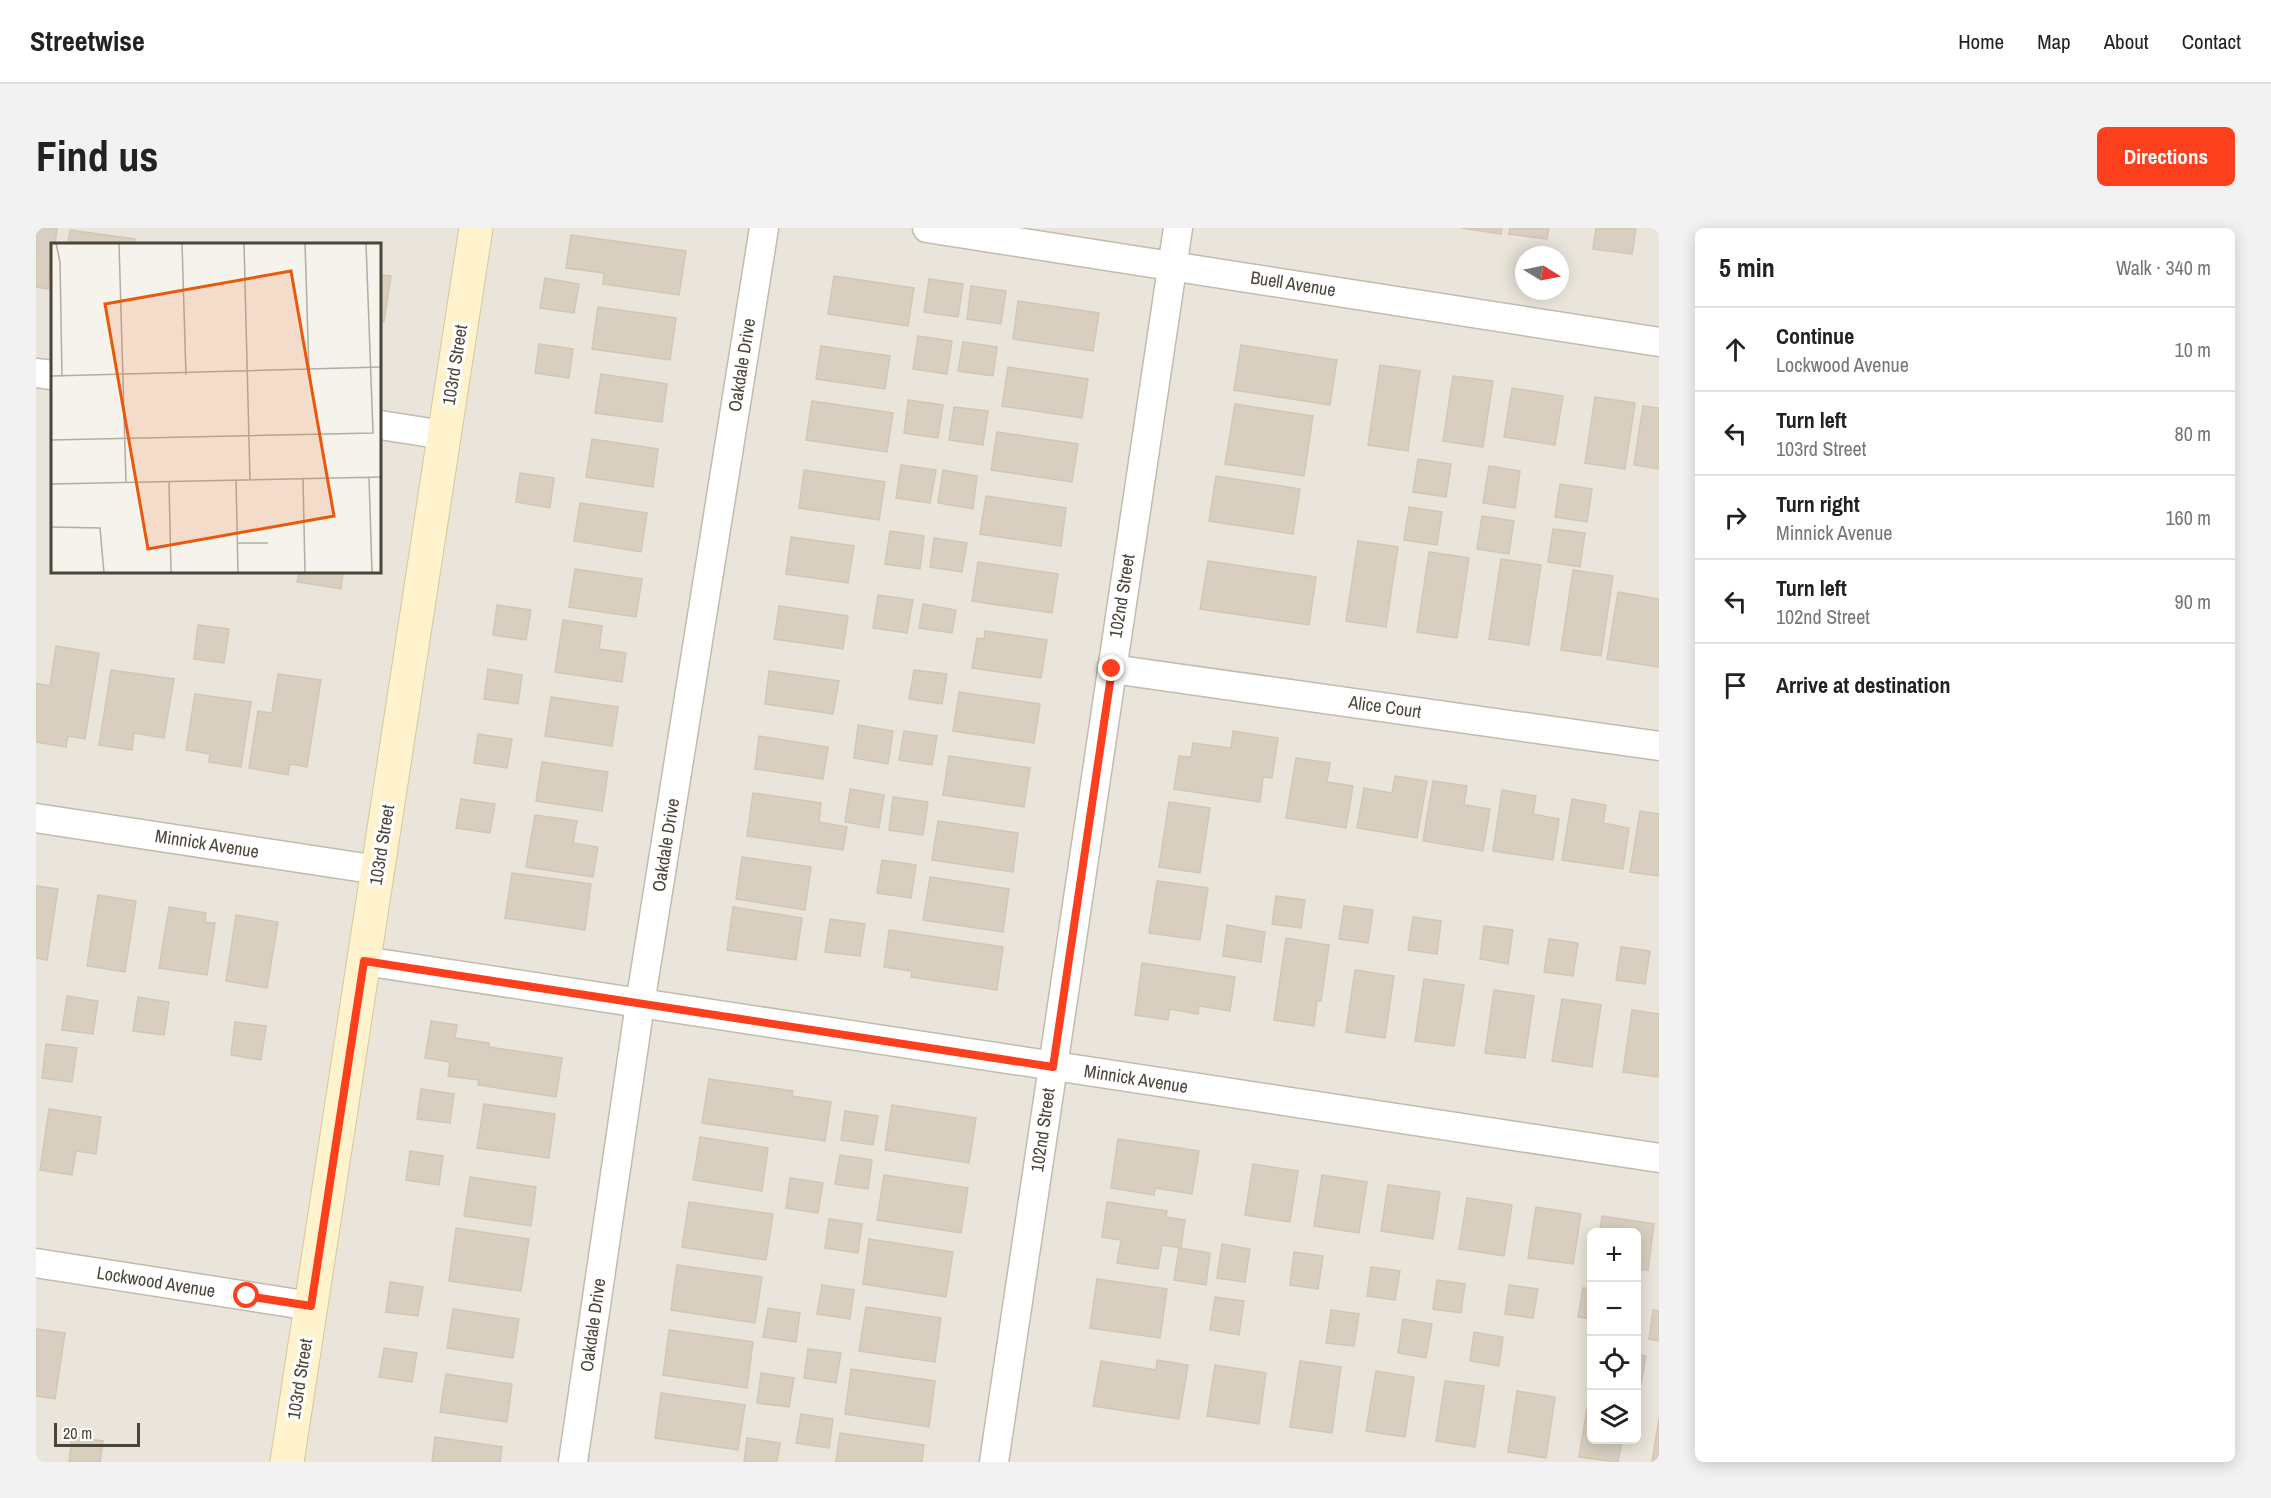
<!DOCTYPE html>
<html lang="en">
<head>
<meta charset="utf-8">
<style>
	body { margin:0; font-family:"Archivo Narrow",sans-serif; background:#f2f2f2; color:#222 }
	.controls { position:absolute; right:18px; bottom:18px; display:grid; overflow:hidden; border-radius:9px; box-shadow:0 3px 15px #0003 }
	.controls button { width:54px; height:54px; display:grid; place-items:center; padding:0; border:0; border-bottom:2px solid #e0e0e0; background:#fff; color:#222; font:30px sans-serif }
	.compass { position:absolute; left:1479px; top:18px; width:54px; height:54px; border-radius:50%; background:#fff; box-shadow:0 3px 15px #0003; rotate:100deg }
	.scale { position:absolute; left:18px; bottom:15px; width:86px; box-sizing:border-box; padding-left:6px; border:3px solid #4b4439; border-top:0; font-size:16px; line-height:21px; white-space:nowrap; color:#4b4439; -webkit-text-stroke:4px #fff; paint-order:stroke }
	.stop { position:absolute; width:18px; height:18px; margin:-14px; border:4px solid #fc3f1d; border-radius:50%; background:#fff }
	.stop.end { background:#fc3f1d; border-color:#fff; box-shadow:0 2px 6px #0008 }
	.list { margin:0; padding:0; list-style:none }
	h2 { display:flex; justify-content:space-between; align-items:center; height:78px; margin:0; padding:0 24px; font-size:26px }
	h2 small { font-size:20px; font-weight:400; color:#767676 }
	.list li { display:grid; grid-template-columns:39px 1fr auto; gap:18px; align-items:center; box-sizing:border-box; height:84px; padding:0 24px; border-top:2px solid #e0e0e0 }
	.list b { display:block; font-size:22px; white-space:nowrap }
	.list p { margin:0; font-size:20px; white-space:nowrap; color:#767676 }
	.list em { font-size:20px; font-style:normal; color:#767676 }
	.icon { flex:none; width:33px; height:33px; fill:none; stroke:currentColor; stroke-width:2; stroke-linecap:round; stroke-linejoin:round }
	.map { position:relative; flex:none; width:1623px; height:1234px; overflow:hidden; border-radius:9px }
	header { display:flex; align-items:center; gap:36px; box-sizing:border-box; height:84px; padding:0 30px; background:#fff; border-bottom:2px solid #e0e0e0 }
	header strong { font-size:28px }
	nav { display:flex; gap:33px; margin-inline-start:auto; font-size:21px }
	.intro { display:flex; align-items:center; justify-content:space-between; box-sizing:border-box; height:144px; padding:0 36px }
	h1 { margin:0; font-size:42px }
	.button { padding:15px 27px; border-radius:9px; background:#fc3f1d; color:#fff; font-size:21px; font-weight:700 }
	main { display:flex; gap:36px; padding:0 36px }
	aside { flex:1; background:#fff; border-radius:9px; box-shadow:0 3px 15px #0003 }
	.map>svg:first-child { display:block }
	.residential { fill:#eae5da; fill-rule:evenodd }
	.building { fill:#d8cfc1; stroke:#d3c7b4; stroke-width:1.5 }
	.lines { fill:none; stroke-linecap:round; stroke-linejoin:round }
	.street-casing { stroke:#c2bbae; stroke-width:31 }
	.secondary-casing { stroke:#d6c79b; stroke-width:35 }
	.street { stroke:#fff; stroke-width:28 }
	.secondary { stroke:#fff3cd; stroke-width:33 }
	.route { stroke:#fc3f1d; stroke-width:8 }
	.labels { text-anchor:middle; stroke-width:6; stroke-linejoin:round; paint-order:stroke }
	.street-label { font-size:18px; fill:#4b4439; stroke:#fff }
	.inset-road { fill:none; stroke:#b2ada4; stroke-width:1.5 }
	.view { fill:#e8590c; fill-opacity:0.15; stroke:#e8590c; stroke-width:3 }
	.inset-edge { fill:none; stroke:#4b4439; stroke-width:3 }
</style>
</head>
<body>
<header>
<strong>Streetwise</strong>
<nav><a>Home</a><a>Map</a><a>About</a><a>Contact</a></nav>
</header>
<div class="intro"><h1>Find us</h1><a class="button">Directions</a></div>
<main>
<div class="map">
<svg width="1623" height="1234" viewBox="0 0 1623 1234">
	<rect width="100%" height="100%" fill="#f6f3ec"/>
	<path class="residential" d="M0,0H1623V1234H0ZM16,16H344V344H16ZM1488,27H1524V63H1488ZM1556,1004H1600V1212H1556Z"/>
	<g class="building">
		<path d="M0,0H21L19,16H16L12,61L0,59Z"/>
		<path d="M1425,0H1466L1465,6Z"/>
		<path d="M1474,0H1513L1511,11L1473,6Z"/>
		<path d="M1560,0H1600L1596,26L1557,21Z"/>
		<path d="M34,2L99,11V16H32Z"/>
		<path d="M535,7L650,23L643,67L567,56L568,45L530,40Z"/>
		<path d="M344,47L355,48L348,94L344,93Z"/>
		<path d="M798,48L878,60L872,98L792,86Z"/>
		<path d="M509,50L543,56L538,85L504,80Z"/>
		<path d="M893,51L927,56L922,89L888,84Z"/>
		<path d="M935,58L970,63L965,96L931,91Z"/>
		<path d="M982,73L1063,85L1057,123L977,111Z"/>
		<path d="M562,79L640,90L634,132L556,121Z"/>
		<path d="M882,108L916,113L911,146L877,141Z"/>
		<path d="M927,114L961,119L957,148L922,143Z"/>
		<path d="M503,116L537,121L533,150L499,145Z"/>
		<path d="M1205,117L1301,132L1294,177L1198,162Z"/>
		<path d="M785,118L854,128L849,161L780,151Z"/>
		<path d="M1344,137L1384,143L1372,223L1332,217Z"/>
		<path d="M972,139L1052,151L1046,190L966,178Z"/>
		<path d="M565,146L631,156L626,194L559,185Z"/>
		<path d="M1417,148L1457,153L1447,219L1407,213Z"/>
		<path d="M1476,160L1527,168L1519,217L1468,209Z"/>
		<path d="M1559,169L1599,175L1589,241L1549,235Z"/>
		<path d="M872,172L907,177L902,210L868,205Z"/>
		<path d="M776,173L857,185L851,224L770,212Z"/>
		<path d="M1199,176L1277,188L1268,248L1189,236Z"/>
		<path d="M1607,178L1623,180V241L1598,237Z"/>
		<path d="M918,179L952,183L947,217L913,212Z"/>
		<path d="M961,204L1042,216L1036,254L955,242Z"/>
		<path d="M556,211L622,221L617,259L550,249Z"/>
		<path d="M1382,231L1415,236L1410,269L1377,264Z"/>
		<path d="M865,237L900,242L894,275L860,270Z"/>
		<path d="M1453,238L1484,243L1479,280L1447,275Z"/>
		<path d="M768,242L849,254L843,292L763,280Z"/>
		<path d="M907,242L941,248L937,281L902,275Z"/>
		<path d="M484,245L518,250L514,280L480,274Z"/>
		<path d="M1180,248L1264,261L1257,306L1173,293Z"/>
		<path d="M1524,256L1556,261L1551,294L1519,289Z"/>
		<path d="M950,268L1030,280L1025,318L944,306Z"/>
		<path d="M544,275L611,285L605,324L538,313Z"/>
		<path d="M1373,279L1406,284L1401,317L1368,312Z"/>
		<path d="M1446,288L1478,293L1473,326L1441,321Z"/>
		<path d="M1517,301L1549,305L1544,339L1512,334Z"/>
		<path d="M854,303L888,308L884,341L849,336Z"/>
		<path d="M755,309L818,318L812,355L750,346Z"/>
		<path d="M898,310L931,315L926,344L894,339Z"/>
		<path d="M1322,313L1362,319L1350,399L1310,393Z"/>
		<path d="M1393,324L1433,330L1421,410L1381,404Z"/>
		<path d="M1465,331L1505,337L1493,417L1453,411Z"/>
		<path d="M1172,333L1280,349L1273,397L1164,381Z"/>
		<path d="M942,334L1022,346L1016,385L936,373Z"/>
		<path d="M539,341L606,351L600,389L533,379Z"/>
		<path d="M1537,342L1577,348L1565,428L1525,422Z"/>
		<path d="M263,344H307L305,361L261,354Z"/>
		<path d="M1582,364L1623,371V439L1571,431Z"/>
		<path d="M842,367L877,372L871,405L837,400Z"/>
		<path d="M887,376L920,382L916,405L883,400Z"/>
		<path d="M461,377L495,382L490,412L457,407Z"/>
		<path d="M743,378L812,388L807,421L738,411Z"/>
		<path d="M527,392L566,398L563,421L590,425L586,454L519,444Z"/>
		<path d="M162,397L193,401L188,435L158,431Z"/>
		<path d="M949,403L1011,412L1005,450L936,440L941,410L948,411Z"/>
		<path d="M20,418L63,425L49,511L32,508L30,519L0,514V455L14,458Z"/>
		<path d="M452,441L486,447L482,476L448,471Z"/>
		<path d="M75,442L138,451L128,510L98,505L96,522L63,517Z"/>
		<path d="M878,442L911,446L906,476L873,471Z"/>
		<path d="M733,443L803,453L797,486L729,476Z"/>
		<path d="M242,446L285,452L271,539L254,536L252,547L213,540L222,483L236,485Z"/>
		<path d="M923,464L1004,476L998,515L917,503Z"/>
		<path d="M159,466L215,474L205,539L173,534L174,526L150,522Z"/>
		<path d="M515,469L582,479L576,518L509,508Z"/>
		<path d="M822,497L857,503L852,536L818,530Z"/>
		<path d="M868,503L901,508L896,537L863,532Z"/>
		<path d="M1197,503L1242,510L1236,550L1227,549L1224,574L1138,561L1143,528L1155,529L1157,515L1195,520Z"/>
		<path d="M442,506L476,511L471,540L438,535Z"/>
		<path d="M723,508L792,519L787,551L719,541Z"/>
		<path d="M913,528L994,540L988,579L907,567Z"/>
		<path d="M1260,530L1294,535L1291,554L1317,558L1310,600L1250,590Z"/>
		<path d="M506,534L572,544L566,583L500,573Z"/>
		<path d="M1359,548L1391,553L1381,610L1321,600L1328,560L1356,565Z"/>
		<path d="M1397,553L1431,558L1428,577L1454,581L1447,623L1387,613Z"/>
		<path d="M814,561L848,567L843,600L809,594Z"/>
		<path d="M1466,562L1500,568L1497,586L1523,591L1517,632L1457,623Z"/>
		<path d="M717,565L785,575L783,594L811,599L807,622L711,608Z"/>
		<path d="M857,569L892,574L887,607L853,602Z"/>
		<path d="M425,571L459,576L454,605L420,600Z"/>
		<path d="M1536,571L1570,577L1567,595L1593,600L1587,641L1526,632Z"/>
		<path d="M1133,574L1174,580L1164,645L1123,639Z"/>
		<path d="M1604,583L1623,586V648L1594,644Z"/>
		<path d="M499,587L541,593L537,615L562,619L557,649L490,639Z"/>
		<path d="M902,593L982,605L977,644L896,632Z"/>
		<path d="M706,629L775,639L769,682L700,671Z"/>
		<path d="M846,632L880,637L875,670L841,665Z"/>
		<path d="M476,645L555,656L549,702L469,690Z"/>
		<path d="M894,649L973,661L967,704L887,692Z"/>
		<path d="M1121,653L1172,660L1164,712L1113,705Z"/>
		<path d="M0,658L22,661L11,732L0,730Z"/>
		<path d="M62,667L100,673L89,744L51,738Z"/>
		<path d="M1240,668L1269,672L1265,700L1236,696Z"/>
		<path d="M1308,678L1337,682L1332,715L1303,711Z"/>
		<path d="M133,679L170,685L169,694L179,695L171,747L123,740Z"/>
		<path d="M697,679L766,690L760,732L691,722Z"/>
		<path d="M200,687L242,694L231,760L190,753Z"/>
		<path d="M1377,689L1405,693L1401,726L1372,722Z"/>
		<path d="M794,691L829,696L824,728L789,724Z"/>
		<path d="M1191,697L1229,704L1225,734L1187,728Z"/>
		<path d="M1448,698L1477,702L1472,736L1444,731Z"/>
		<path d="M853,702L967,719L961,762L875,749L876,743L848,739Z"/>
		<path d="M1250,710L1293,717L1285,773H1281L1278,798L1238,792Z"/>
		<path d="M1513,711L1542,715L1537,748L1508,744Z"/>
		<path d="M1585,719L1614,723L1609,756L1580,752Z"/>
		<path d="M1106,735L1199,749L1194,783L1163,778L1162,786L1134,781L1132,792L1099,787Z"/>
		<path d="M1319,742L1358,748L1349,810L1310,804Z"/>
		<path d="M1388,751L1428,757L1418,818L1379,813Z"/>
		<path d="M1458,762L1498,768L1489,830L1449,825Z"/>
		<path d="M31,768L62,773L57,806L26,802Z"/>
		<path d="M102,769L133,774L128,807L97,803Z"/>
		<path d="M1526,771L1565,777L1556,839L1516,833Z"/>
		<path d="M1596,782L1623,786V849L1587,844Z"/>
		<path d="M395,793L421,797L419,810L453,815V819L526,830L520,869L442,857L443,852L412,848L414,834L389,830Z"/>
		<path d="M199,794L230,798L225,832L195,827Z"/>
		<path d="M10,816L41,820L36,854L6,850Z"/>
		<path d="M673,851L757,863L756,868L795,874L789,913L666,895Z"/>
		<path d="M385,861L418,866L414,895L381,891Z"/>
		<path d="M448,876L519,886L513,930L441,920Z"/>
		<path d="M856,877L940,890L933,935L849,922Z"/>
		<path d="M13,881L65,889L60,926L40,923L36,947L4,942Z"/>
		<path d="M809,883L842,888L837,917L805,912Z"/>
		<path d="M664,909L732,920L726,963L657,952Z"/>
		<path d="M1082,911L1163,923L1156,966L1119,960L1118,967L1075,960Z"/>
		<path d="M374,923L407,928L403,957L370,952Z"/>
		<path d="M804,927L836,932L832,961L799,956Z"/>
		<path d="M1217,936L1262,943L1254,994L1209,987Z"/>
		<path d="M848,947L932,960L925,1005L841,992Z"/>
		<path d="M1286,947L1331,954L1323,1005L1278,998Z"/>
		<path d="M434,949L500,959L495,998L428,988Z"/>
		<path d="M754,950L787,955L782,985L750,980Z"/>
		<path d="M1352,957L1404,964L1397,1011L1345,1003Z"/>
		<path d="M1431,970L1476,977L1468,1028L1423,1021Z"/>
		<path d="M653,974L737,986L730,1032L646,1019Z"/>
		<path d="M1071,974L1131,983L1130,989L1149,992L1145,1020L1126,1017L1122,1041L1081,1035L1085,1012L1066,1009Z"/>
		<path d="M1500,979L1545,986L1537,1036L1492,1030Z"/>
		<path d="M1566,988L1618,996L1612,1042L1600,1041V1004H1564Z"/>
		<path d="M793,991L826,996L822,1025L789,1020Z"/>
		<path d="M420,1000L493,1011L485,1063L413,1053Z"/>
		<path d="M833,1011L917,1024L910,1069L827,1056Z"/>
		<path d="M1186,1016L1214,1021L1209,1054L1181,1050Z"/>
		<path d="M1143,1020L1174,1025L1170,1057L1138,1052Z"/>
		<path d="M1258,1024L1287,1028L1282,1061L1254,1057Z"/>
		<path d="M641,1037L726,1049L719,1095L635,1082Z"/>
		<path d="M1335,1039L1364,1043L1359,1072L1331,1068Z"/>
		<path d="M1061,1051L1131,1061L1124,1110L1054,1100Z"/>
		<path d="M1401,1052L1429,1056L1425,1085L1397,1081Z"/>
		<path d="M354,1054L387,1059L382,1088L350,1084Z"/>
		<path d="M786,1057L818,1062L814,1091L781,1086Z"/>
		<path d="M1473,1057L1502,1061L1497,1090L1469,1086Z"/>
		<path d="M1547,1060L1556,1061V1091L1542,1089Z"/>
		<path d="M1179,1069L1208,1073L1203,1107L1174,1102Z"/>
		<path d="M830,1079L905,1090L899,1134L823,1123Z"/>
		<path d="M732,1080L764,1085L760,1114L727,1109Z"/>
		<path d="M417,1081L483,1091L477,1130L411,1120Z"/>
		<path d="M1295,1082L1323,1086L1318,1118L1290,1115Z"/>
		<path d="M1617,1082L1623,1083V1113L1613,1111Z"/>
		<path d="M1367,1091L1396,1096L1390,1130L1362,1125Z"/>
		<path d="M0,1101L29,1105L19,1171L0,1168Z"/>
		<path d="M633,1102L717,1114L711,1160L627,1147Z"/>
		<path d="M1438,1104L1467,1109L1463,1138L1434,1133Z"/>
		<path d="M348,1120L381,1125L376,1154L343,1149Z"/>
		<path d="M772,1121L805,1125L800,1155L768,1150Z"/>
		<path d="M1600,1126L1610,1128L1604,1161L1600,1160Z"/>
		<path d="M1121,1132L1152,1137L1143,1191L1057,1178L1065,1133L1120,1142Z"/>
		<path d="M1264,1133L1305,1139L1296,1205L1254,1199Z"/>
		<path d="M1179,1137L1230,1145L1223,1196L1171,1188Z"/>
		<path d="M815,1141L899,1153L893,1199L809,1186Z"/>
		<path d="M1340,1143L1378,1149L1369,1209L1330,1203Z"/>
		<path d="M725,1145L758,1150L753,1179L721,1175Z"/>
		<path d="M410,1146L476,1156L471,1194L404,1184Z"/>
		<path d="M1409,1153L1448,1158L1439,1219L1400,1213Z"/>
		<path d="M1481,1163L1519,1169L1510,1230L1472,1224Z"/>
		<path d="M625,1165L709,1177L702,1222L619,1210Z"/>
		<path d="M1552,1175L1556,1176V1212H1586L1582,1234L1543,1229Z"/>
		<path d="M765,1186L797,1191L793,1220L760,1215Z"/>
		<path d="M1623,1190V1234H1616Z"/>
		<path d="M804,1205L888,1217L886,1234H800Z"/>
		<path d="M36,1209L67,1213L64,1234H33Z"/>
		<path d="M399,1209L466,1219L464,1234H396Z"/>
		<path d="M711,1210L744,1215L741,1234H708Z"/>
	</g>
	<g class="lines">
		<defs>
			<g id="street">
				<path d="M891,0L1623,114"/>
				<path d="M0,145L16,147"/>
				<path d="M344,197L408,207"/>
				<path d="M1076,441L1623,518"/>
				<path d="M0,590L342,642"/>
				<path d="M328,733L1623,930"/>
				<path d="M0,1035L275,1078"/>
				<path d="M537,1234L604,776L728,0"/>
				<path d="M958,1234L1142,0"/>
			</g>
			<path id="secondary" d="M251,1234L440,0"/>
		</defs>
		<use href="#street" class="street-casing"/>
		<use href="#secondary" class="secondary-casing"/>
		<use href="#street" class="street"/>
		<use href="#secondary" class="secondary"/>
	</g>
	<g class="lines">
		<path class="route" d="M211,1068L275,1078L328,733L1017,839L1076,441"/>
	</g>
	<g class="labels">
		<g class="street-label">
			<text transform="translate(1257 56) rotate(9)" y="6">Buell Avenue</text>
			<text transform="translate(419 137) rotate(-81)" y="6">103rd Street</text>
			<text transform="translate(706 137) rotate(-81)" y="6">Oakdale Drive</text>
			<text transform="translate(1086 368) rotate(-81)" y="6">102nd Street</text>
			<text transform="translate(1349 479) rotate(8)" y="6">Alice Court</text>
			<text transform="translate(171 616) rotate(9)" y="6">Minnick Avenue</text>
			<text transform="translate(346 617) rotate(-81)" y="6">103rd Street</text>
			<text transform="translate(630 617) rotate(-81)" y="6">Oakdale Drive</text>
			<text transform="translate(1100 851) rotate(9)" y="6">Minnick Avenue</text>
			<text transform="translate(1007 902) rotate(-82)" y="6">102nd Street</text>
			<text transform="translate(120 1054) rotate(9)" y="6">Lockwood Avenue</text>
			<text transform="translate(557 1097) rotate(-82)" y="6">Oakdale Drive</text>
			<text transform="translate(264 1151) rotate(-81)" y="6">103rd Street</text>
		</g>
	</g>
	<g transform="translate(15 15)">
		<rect width="330" height="330" fill="#f6f3ec"/>
		<path class="inset-road" d="M5,0L9,19L11,134M68,0L75,239M131,0L135,132M193,0L199,237M254,0L258,128M0,133L330,124M0,197L322,190L315,0M318,234L321,330M252,235L254,330M185,237L187,330M118,238L120,330M0,241L330,234M0,284L49,285L53,330M186,300H217"/>
		<path class="view" d="M240,28L283,273L97,306L54,61Z"/>
		<rect width="330" height="330" class="inset-edge"/>
	</g>
</svg>
<div class="controls">
<button>+</button>
<button>−</button>
<button><svg class="icon" aria-label="locate" viewBox="0 0 24 24"><circle cx="12" cy="12" r="6"/><path d="M12 2v4M12 18v4M2 12h4M18 12h4"/></svg></button>
<button><svg class="icon" aria-label="layers" viewBox="0 0 24 24"><path d="M12 4l9 5-9 5-9-5zM3 14l9 5 9-5"/></svg></button>
</div>
<svg class="compass" viewBox="-18 -18 36 36"><path d="M0-13l5 13h-10z" fill="#e53935"/><path d="M0 13l5-13h-10z" fill="#767676"/></svg>
<div class="scale">20 m</div>
<div class="stop" style="left:211px;top:1068px"></div>
<div class="stop end" style="left:1076px;top:441px"></div>
</div>
<aside>
<h2>5 min<small>Walk · 340 m</small></h2>
<ul class="list">
<li><svg class="icon" aria-label="ahead" viewBox="0 0 24 24"><path d="M12 20V5M6 11l6-6 6 6"/></svg><div><b>Continue</b><p>Lockwood Avenue</p></div><em>10 m</em></li>
<li><svg class="icon" aria-label="left" viewBox="0 0 24 24"><path d="M17 20v-9H6M10 6l-5 5 5 5"/></svg><div><b>Turn left</b><p>103rd Street</p></div><em>80 m</em></li>
<li><svg class="icon" aria-label="right" viewBox="0 0 24 24"><path d="M7 20v-9h11M14 6l5 5-5 5"/></svg><div><b>Turn right</b><p>Minnick Avenue</p></div><em>160 m</em></li>
<li><svg class="icon" aria-label="left" viewBox="0 0 24 24"><path d="M17 20v-9H6M10 6l-5 5 5 5"/></svg><div><b>Turn left</b><p>102nd Street</p></div><em>90 m</em></li>
<li><svg class="icon" aria-label="arrive" viewBox="0 0 24 24"><path d="M6 21V4h12l-3 4 3 4H6"/></svg><div><b>Arrive at destination</b></div></li>
</ul>
</aside>
</main>
</body>
</html>
